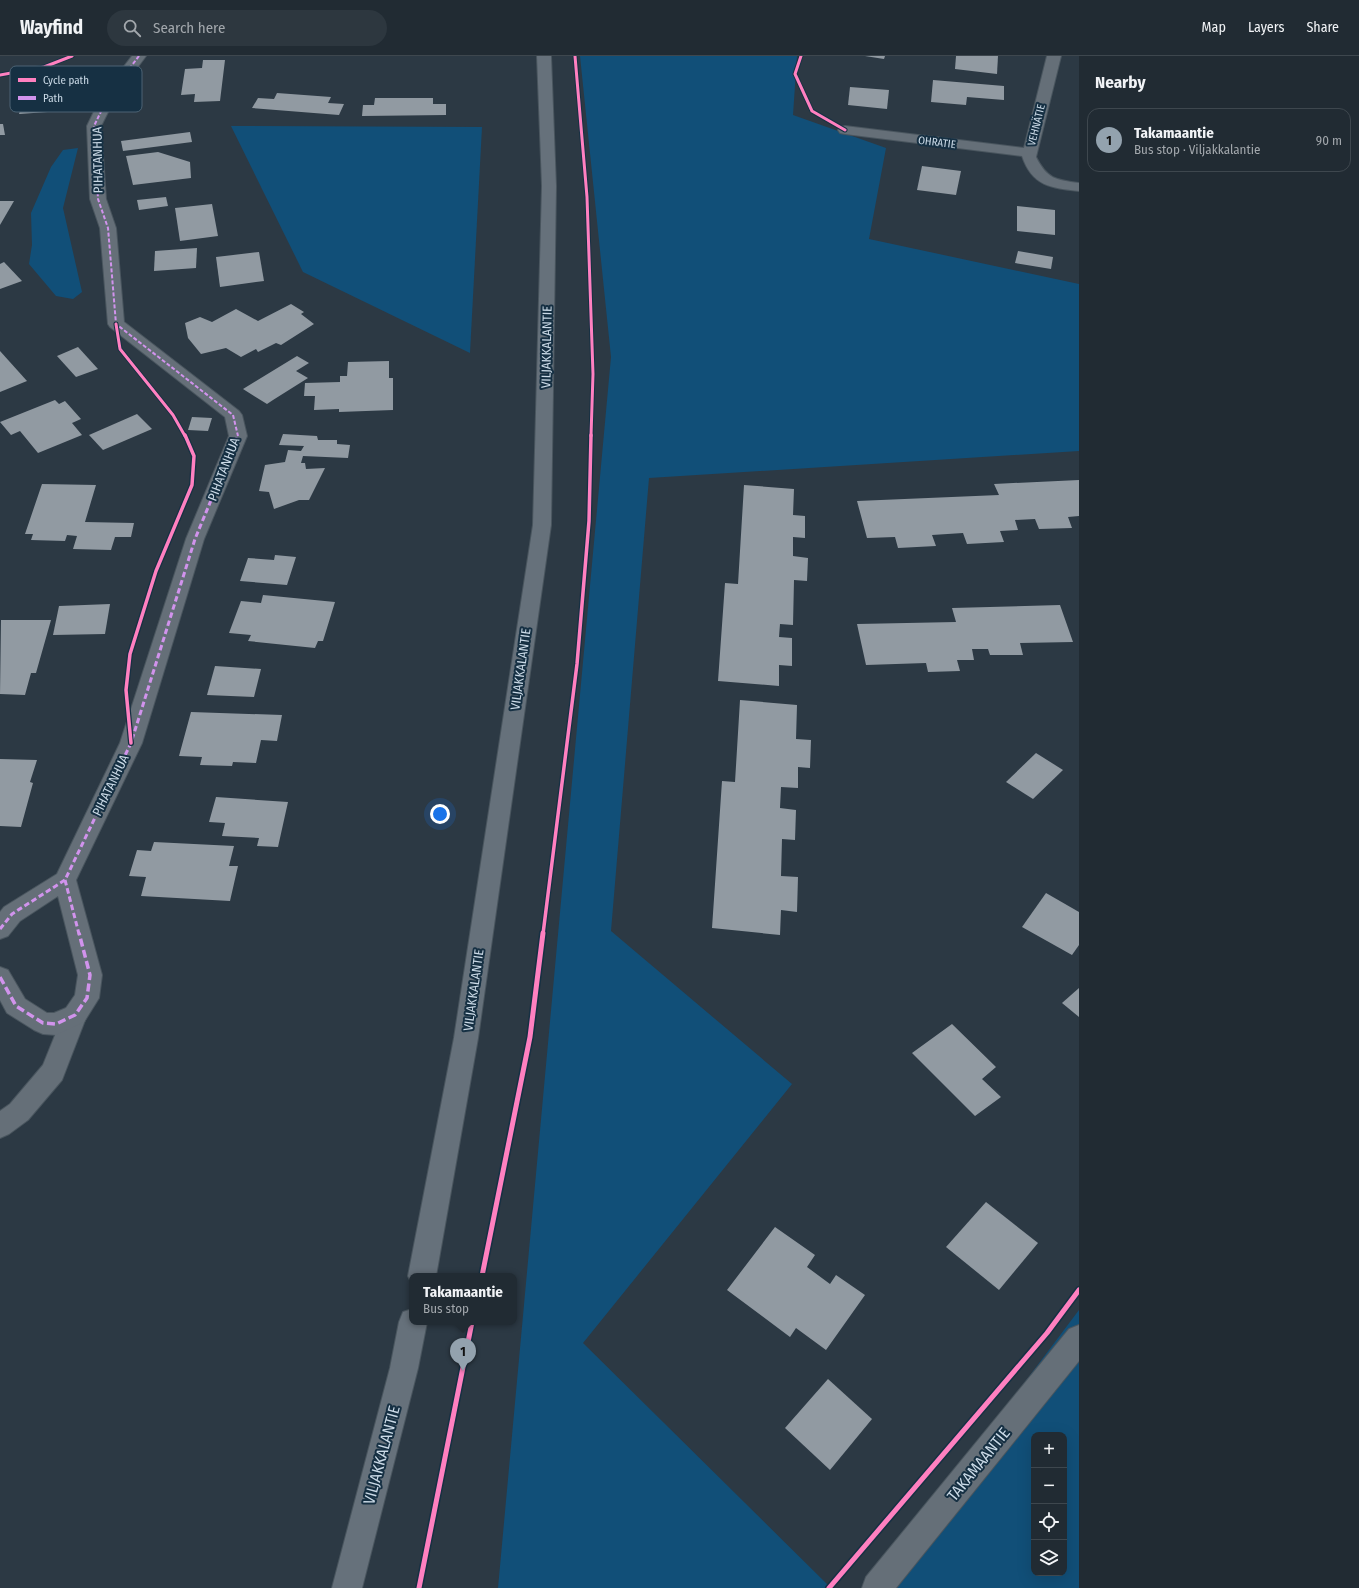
<!DOCTYPE html>
<html lang="en">
<head>
<meta charset="utf-8">
<style>
	body { margin:0; font-family:"Fira Sans Condensed",sans-serif; background:#2d373f; color:#f1f3f6 }
	.controls { position:absolute; right:12px; bottom:12px; display:grid; overflow:hidden; border-radius:8px; box-shadow:0 4px 16px #0002 }
	.controls button { width:36px; height:36px; display:grid; place-items:center; padding:0; border:0; border-bottom:1px solid #3e474e; background:#212b33; color:#f1f3f6; font:20px sans-serif }
	.you { position:absolute; left:440px; top:758px; width:14px; height:14px; margin:-10px; border:3px solid #fff; border-radius:50%; background:#1a73e8; box-shadow:0 0 0 6px #1a73e833 }
	.badge { display:grid; place-items:center; width:26px; height:26px; border-radius:50%; background:#93a2ae; color:#111; font-size:13px; font-weight:700 }
	.pin { position:absolute; translate:-50% -33px; filter:drop-shadow(0 1px 2px #0008) }
	.pin::after { content:''; position:absolute; top:21px; width:14px; height:12px; background:inherit; clip-path:polygon(0 0,100% 0,50% 100%) }
	.popup { position:absolute; left:409px; top:1217px; width:108px; height:52px; box-sizing:border-box; display:grid; place-content:center; border-radius:8px; background:#212b33; filter:drop-shadow(0 1px 3px #0005); font-size:13px; white-space:nowrap; color:#a2a7ac }
	.popup b { font-size:15px; color:#f1f3f6 }
	.popup::after { content:''; position:absolute; left:50%; top:100%; margin-left:-8px; border:8px solid transparent; border-top-color:#212b33 }
	.list { margin:0; padding:0; list-style:none }
	h2 { display:flex; justify-content:space-between; align-items:center; height:52px; margin:0; padding:0 16px; font-size:17px }
	h2 small { font-size:13px; font-weight:400; color:#a2a7ac }
	.list li { display:grid; grid-template-columns:26px 1fr auto; gap:12px; align-items:center; box-sizing:border-box; height:64px; margin:0 8px 8px; padding:0 8px; border:1px solid #3e474e; border-radius:12px }
	.list b { display:block; font-size:15px; white-space:nowrap }
	.list p { margin:0; font-size:13px; white-space:nowrap; color:#a2a7ac }
	.list em { font-size:13px; font-style:normal; color:#a2a7ac }
	.icon { flex:none; width:22px; height:22px; fill:none; stroke:currentColor; stroke-width:2; stroke-linecap:round; stroke-linejoin:round }
	.map { position:relative; flex:none; width:1079px; height:1532px; overflow:hidden }
	header { display:flex; align-items:center; gap:24px; box-sizing:border-box; height:56px; padding:0 20px; background:#212b33; border-bottom:1px solid #3e474e }
	header strong { font-size:19px }
	nav { display:flex; gap:22px; margin-inline-start:auto; font-size:14px }
	.search { width:280px; height:36px; background:#2d373f; display:flex; align-items:center; gap:10px; box-sizing:border-box; padding:0 14px; border-radius:22px; color:#a2a7ac; font-size:15px }
	main { display:flex }
	aside { flex:1; background:#212b33 }
	.map>svg:first-child { display:block }
	.green { fill:#114f78; fill-rule:evenodd }
	.building { fill:#919aa2 }
	.lines { fill:none; stroke-linecap:round; stroke-linejoin:round }
	.service-casing { stroke:#49555e; stroke-width:2 }
	.minor-casing { stroke:#49555e; stroke-width:2 }
	.tertiary-casing { stroke:#49555e; stroke-width:2 }
	.secondary-casing { stroke:#49555e; stroke-width:2 }
	.service { fill:#656f78; fill-rule:evenodd }
	.minor { fill:#656f78; fill-rule:evenodd }
	.tertiary { fill:#656f78; fill-rule:evenodd }
	.secondary { fill:#66717b; fill-rule:evenodd }
	.quiet-far2 { stroke:#d193ec; stroke-width:2; stroke-dasharray:4 2; stroke-linecap:butt }
	.quiet-far1 { stroke:#d193ec; stroke-width:3; stroke-dasharray:5.5 3; stroke-linecap:butt }
	.quiet { stroke:#d193ec; stroke-width:3.5; stroke-dasharray:8 3.5; stroke-linecap:butt }
	.cycleway-far2-casing { stroke:#163043; stroke-width:5 }
	.cycleway-far1-casing { stroke:#163043; stroke-width:6 }
	.cycleway-casing { stroke:#163043; stroke-width:8 }
	.cycleway-far2 { stroke:#ff80c0; stroke-width:3 }
	.cycleway-far1 { stroke:#ff80c0; stroke-width:3.5 }
	.cycleway { stroke:#ff80c0; stroke-width:5 }
	.labels { text-anchor:middle; stroke-width:4; stroke-linejoin:round; paint-order:stroke }
	.far-street-label { font-size:11px; fill:#cbdae7; stroke:#163043 }
	.street-label { font-size:13px; fill:#cbdae7; stroke:#163043 }
	.near-street-label { font-size:16px; fill:#cbdae7; stroke:#163043 }
	.key { fill:#163043; stroke:#4c6374; stroke-width:1 }
	.key-label { font-size:11px; fill:#cbdae7 }
</style>
</head>
<body>
<header>
<strong>Wayfind</strong>
<div class="search"><svg class="icon" aria-label="search" viewBox="0 0 24 24"><circle cx="10" cy="10" r="6"/><path d="M15 15l6 6"/></svg>Search here</div>
<nav><a>Map</a><a>Layers</a><a>Share</a></nav>
</header>
<main>
<div class="map">
<svg width="1079" height="1532" viewBox="0 0 1079 1532">
	<rect width="100%" height="100%" fill="#2c3944"/>
	<g class="green">
		<path d="M580,0H797L793,59L886,92L869,183L1079,228V395L649,422L611,875L792,1028L583,1287L831,1532H498L611,301Z"/>
		<path d="M231,70L482,71L470,297L303,216Z"/>
		<path d="M78,92L63,152L82,236L73,243L56,240L29,208L32,189L31,157L51,111L63,94Z"/>
		<path d="M1079,1254V1532H870ZM1034,1379H1064V1517H1034Z"/>
	</g>
	<g class="building">
		<path d="M865,0H885L884,3Z"/>
		<path d="M956,0H998L997,18L955,13Z"/>
		<path d="M203,4H225L220,45L194,46L195,38L181,39L185,13L202,12Z"/>
		<path d="M933,24L1004,30V44L967,41L966,49L931,46Z"/>
		<path d="M56,30V37L75,36L62,55L19,58L24,40L39,39V31Z"/>
		<path d="M850,31L889,34L887,53L848,49Z"/>
		<path d="M277,37L331,41L328,47L344,48L339,59L252,52L258,42L274,43Z"/>
		<path d="M375,42H433V48H446V59L362,60L363,49H374Z"/>
		<path d="M0,68H3L5,79H0Z"/>
		<path d="M190,76L192,86L123,95L121,85Z"/>
		<path d="M158,96L190,106L191,122L133,129L126,100Z"/>
		<path d="M922,110L961,115L956,139L917,134Z"/>
		<path d="M166,141L168,150L139,154L137,144Z"/>
		<path d="M0,145H14L0,169Z"/>
		<path d="M212,148L218,180L180,185L175,152Z"/>
		<path d="M1017,150L1055,154V179L1017,175Z"/>
		<path d="M197,192L196,212L154,215L155,195Z"/>
		<path d="M1018,195L1053,201L1051,213L1015,207Z"/>
		<path d="M259,196L264,225L220,231L216,201Z"/>
		<path d="M4,206L22,225L0,233V208Z"/>
		<path d="M291,248L304,256L301,258L314,268L281,289L276,287L258,296L256,293L241,301L226,292L201,298L188,282L185,267L200,261L212,266L236,253L258,265Z"/>
		<path d="M78,291L98,313L76,321L57,300Z"/>
		<path d="M0,295L27,325L0,336Z"/>
		<path d="M297,300L309,307L296,315L308,322L273,344L267,348L243,333Z"/>
		<path d="M389,305V322H393V354L339,356V353L314,354L315,340H304L305,327L340,326V320H347L348,306Z"/>
		<path d="M55,344L59,348L65,345L81,363L72,367L82,379L38,397L20,375L11,379L0,366Z"/>
		<path d="M137,358L152,373L103,394L89,379Z"/>
		<path d="M192,361L212,362L208,375L188,374Z"/>
		<path d="M283,378L317,380L318,384H337V388L350,389L348,402L303,400L301,407H305L306,413L325,412L309,444H299L274,453L269,436L259,435L265,409L285,406L288,394L301,395L304,390L279,389Z"/>
		<path d="M1079,424V460L1068,461L1072,472L1039,473L1035,463L1015,464L1018,474L1000,475L1004,486L967,488L963,477L932,479L936,490L898,492L895,481L867,482L857,445L999,439L994,428Z"/>
		<path d="M42,428L96,429L85,466L134,467L131,481H115L111,494L73,493L77,480L67,479L65,485L31,484L33,478H25Z"/>
		<path d="M744,429L794,433L793,459L805,460V482L793,481V500L808,502L807,525L794,524L793,569L780,568L779,581L792,582V610L779,609V630L718,625L725,527L738,528Z"/>
		<path d="M275,499L296,501L287,529L240,525L248,502L274,504Z"/>
		<path d="M263,539L335,546L323,585H318L315,592L248,585L251,579L229,577L241,545L261,547Z"/>
		<path d="M110,548L105,578L53,579L59,550Z"/>
		<path d="M1060,549L1073,586L1020,587L1023,599H990L988,593H972L974,604H957L960,615L928,616L926,607L866,609L857,568L956,566L952,552Z"/>
		<path d="M1,564H51L36,617H31L25,639L0,638Z"/>
		<path d="M215,610L261,613L254,641L207,639Z"/>
		<path d="M740,644L797,649L796,683L811,684L810,712L798,711V732L781,731L780,752L796,754L795,784L782,783L781,820L798,821L797,856L781,854L780,879L712,872L722,725L735,726Z"/>
		<path d="M191,656L282,659L277,685L261,684L256,707L233,706L232,710L200,709L202,701L179,700Z"/>
		<path d="M1036,697L1063,714L1033,743L1006,726Z"/>
		<path d="M0,703L37,704L30,726L33,727L21,771L0,770Z"/>
		<path d="M216,741L288,746L278,791L257,790L259,782L222,780L225,767L209,766Z"/>
		<path d="M154,786L234,790L229,810H238L230,845L141,840L146,821L129,820L137,794L151,795Z"/>
		<path d="M1046,837L1079,856V889L1072,899L1022,871Z"/>
		<path d="M1079,932V961L1062,947Z"/>
		<path d="M952,968L996,1011L982,1023L1001,1041L975,1060L912,997Z"/>
		<path d="M986,1146L1038,1187L999,1234L946,1191Z"/>
		<path d="M775,1171L815,1199L807,1211L830,1228L836,1219L865,1239L826,1294L796,1272L790,1281L727,1234Z"/>
		<path d="M828,1323L872,1363L830,1414L785,1372Z"/>
	</g>
	<g class="lines">
		<defs>
			<path id="service" d="M75,949L84,952L87,959L62,1024L28,1064L9,1078L0,1082V1055L10,1048L43,1009L66,952Z"/>
			<g id="minor">
				<path d="M132,0H146L116,40L101,70L106,143L116,172L124,266L239,355L242,359L247,380L204,483L142,687L76,824L102,919L99,942L84,966L56,979L43,978L34,974L7,957L0,944V911L8,914L25,943L47,957H54L66,952L75,939L78,919L58,840L20,865L8,880L0,883V856L4,851L57,818L120,687L186,483L229,380L225,361L110,271L108,268L100,172L90,143L87,70L102,39Z"/>
				<path d="M1047,0H1061L1036,101C1047,123 1056,124 1079,127V135C1051,132 1032,130 1022,100L845,78L840,77L838,74L840,71L845,70L1024,92Z"/>
			</g>
			<path id="tertiary" d="M1079,1269V1305L896,1532H862L866,1521L1069,1273Z"/>
			<g id="secondary">
				<path d="M537,0H551L556,130L551,469L478,982L436,1220H412V1228L408,1220L454,982L533,469L542,130Z"/>
				<path d="M412,1253V1266H427L418,1312L362,1532H332L390,1312L399,1266L403,1256Z"/>
			</g>
		</defs>
		<use href="#service" class="service-casing"/>
		<use href="#minor" class="minor-casing"/>
		<use href="#tertiary" class="tertiary-casing"/>
		<use href="#secondary" class="secondary-casing"/>
		<use href="#service" class="service"/>
		<use href="#minor" class="minor"/>
		<use href="#tertiary" class="tertiary"/>
		<use href="#secondary" class="secondary"/>
		<path class="quiet-far2" d="M139,0L109,39L94,70L98,143L108,172L116,268L233,359L238,380"/>
		<g class="quiet-far1">
			<path d="M65,824L79,878"/>
			<path d="M0,873L12,858L65,824L131,687L195,483L238,379"/>
		</g>
		<path class="quiet" d="M0,921L16,950L43,967L56,968L75,959L87,942L90,919L79,877"/>
		<defs>
			<g id="cycleway-far2">
				<path d="M575,0L587,141L593,318L591,380"/>
				<path d="M801,0L795,18L812,55L845,74"/>
				<path d="M0,19L44,11L72,0"/>
				<path d="M116,268L120,293L173,359L185,380"/>
			</g>
			<g id="cycleway-far1">
				<path d="M131,687L126,634L130,598L156,515L192,429L194,400L185,379"/>
				<path d="M543,878L577,608L589,465L591,379"/>
			</g>
			<g id="cycleway">
				<path d="M482,1220L530,981L543,877"/>
				<path d="M419,1532L472,1266"/>
				<path d="M829,1532L1047,1277L1079,1234"/>
			</g>
		</defs>
		<use href="#cycleway-far2" class="cycleway-far2-casing"/>
		<use href="#cycleway-far1" class="cycleway-far1-casing"/>
		<use href="#cycleway" class="cycleway-casing"/>
		<use href="#cycleway-far2" class="cycleway-far2"/>
		<use href="#cycleway-far1" class="cycleway-far1"/>
		<use href="#cycleway" class="cycleway"/>
	</g>
	<g class="labels">
		<g class="far-street-label">
			<text transform="translate(1036 69) rotate(-76)" y="4">VEHNÄTIE</text>
			<text transform="translate(937 86) rotate(7)" y="4">OHRATIE</text>
		</g>
		<g class="street-label">
			<text transform="translate(97 104) rotate(-91)" y="5">PIHATANHUA</text>
			<text transform="translate(546 291) rotate(-89)" y="5">VILJAKKALANTIE</text>
			<text transform="translate(223 413) rotate(-69)" y="5">PIHATANHUA</text>
			<text transform="translate(520 613) rotate(-82)" y="5">VILJAKKALANTIE</text>
			<text transform="translate(110 729) rotate(-64)" y="5">PIHATANHUA</text>
			<text transform="translate(473 934) rotate(-82)" y="5">VILJAKKALANTIE</text>
		</g>
		<g class="near-street-label">
			<text transform="translate(381 1399) rotate(-75)" y="6">VILJAKKALANTIE</text>
			<text transform="translate(978 1408) rotate(-51)" y="6">TAKAMAANTIE</text>
		</g>
	</g>
	<rect x="10" y="10" width="132" height="46" rx="6" class="key"/>
	<rect x="18" y="22" width="18" height="4" fill="#ff80c0"/>
	<rect x="18" y="40" width="18" height="4" fill="#d193ec"/>
	<g class="key-label">
		<text x="43" y="28">Cycle path</text>
		<text x="43" y="46">Path</text>
	</g>
</svg>
<div class="controls">
<button>+</button>
<button>−</button>
<button><svg class="icon" aria-label="locate" viewBox="0 0 24 24"><circle cx="12" cy="12" r="6"/><path d="M12 2v4M12 18v4M2 12h4M18 12h4"/></svg></button>
<button><svg class="icon" aria-label="layers" viewBox="0 0 24 24"><path d="M12 4l9 5-9 5-9-5zM3 14l9 5 9-5"/></svg></button>
</div>
<div class="you"></div>
<div class="pin badge" style="left:463px;top:1315px">1</div>
<div class="popup"><b>Takamaantie</b>Bus stop</div>
</div>
<aside>
<h2>Nearby<small></small></h2>
<ul class="list">
<li><span class="badge">1</span><div><b>Takamaantie</b><p>Bus stop · Viljakkalantie</p></div><em>90 m</em></li>
</ul>
</aside>
</main>
</body>
</html>
